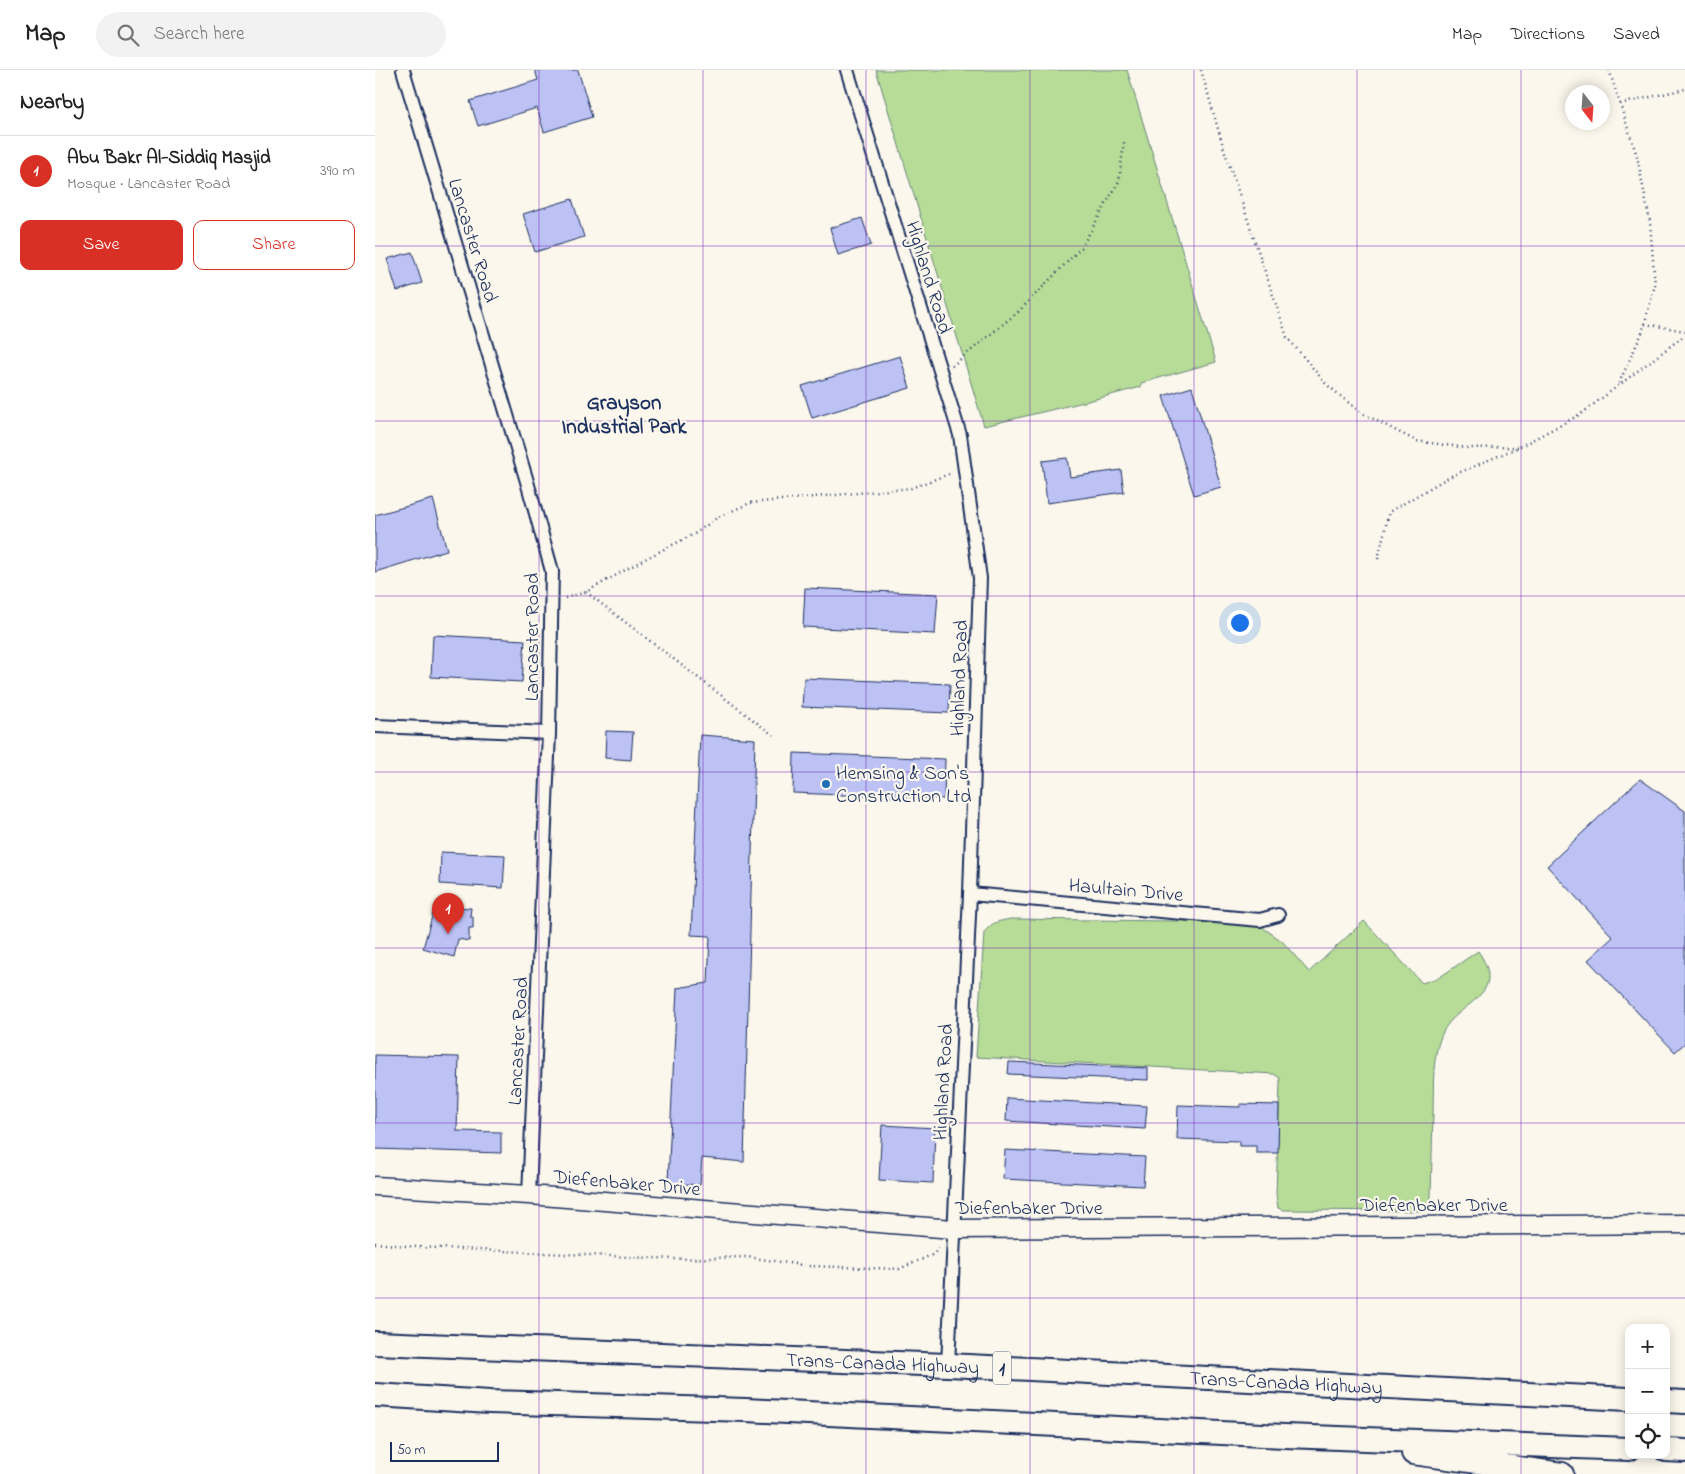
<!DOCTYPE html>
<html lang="en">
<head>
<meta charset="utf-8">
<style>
	body { margin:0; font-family:"Indie Flower",sans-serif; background:#f2f2f2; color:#222 }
	.controls { position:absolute; right:15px; bottom:15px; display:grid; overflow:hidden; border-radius:10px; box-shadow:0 2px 12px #0003 }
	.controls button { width:45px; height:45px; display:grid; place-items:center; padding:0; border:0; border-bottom:1px solid #e0e0e0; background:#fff; color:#222; font:25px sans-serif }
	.compass { position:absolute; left:1190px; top:15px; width:45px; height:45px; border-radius:50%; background:#fff; box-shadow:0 2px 12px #0003; rotate:163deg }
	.scale { position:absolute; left:15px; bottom:12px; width:109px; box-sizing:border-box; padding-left:5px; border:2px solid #1b2f5e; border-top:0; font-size:14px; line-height:18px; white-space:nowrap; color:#1b2f5e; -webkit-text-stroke:4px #fbf7ec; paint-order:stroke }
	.you { position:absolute; left:864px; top:552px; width:18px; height:18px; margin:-12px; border:4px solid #fff; border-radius:50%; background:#1a73e8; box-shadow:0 0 0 8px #1a73e833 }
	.badge { display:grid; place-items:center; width:32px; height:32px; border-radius:50%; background:#d93025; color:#fff; font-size:16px; font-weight:700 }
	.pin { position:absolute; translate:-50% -41px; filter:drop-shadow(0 1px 2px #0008) }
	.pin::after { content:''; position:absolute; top:26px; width:18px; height:15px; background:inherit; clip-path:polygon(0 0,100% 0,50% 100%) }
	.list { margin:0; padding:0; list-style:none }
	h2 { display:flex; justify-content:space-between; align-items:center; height:65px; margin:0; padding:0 20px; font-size:21px }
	h2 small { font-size:16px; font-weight:400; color:#767676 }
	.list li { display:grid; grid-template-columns:32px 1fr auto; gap:15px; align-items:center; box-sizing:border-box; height:70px; padding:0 20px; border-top:1px solid #e0e0e0 }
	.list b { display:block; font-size:19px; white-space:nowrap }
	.list p { margin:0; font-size:16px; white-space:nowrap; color:#767676 }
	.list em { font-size:16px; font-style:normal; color:#767676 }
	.actions { display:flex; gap:10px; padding:15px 20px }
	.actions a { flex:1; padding:11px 0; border:1px solid #d93025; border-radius:10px; text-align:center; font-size:18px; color:#d93025 }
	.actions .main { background:#d93025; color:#fff }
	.icon { flex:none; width:28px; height:28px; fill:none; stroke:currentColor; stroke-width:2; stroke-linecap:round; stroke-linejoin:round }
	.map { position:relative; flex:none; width:1310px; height:1404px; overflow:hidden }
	header { display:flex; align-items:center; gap:30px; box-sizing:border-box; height:70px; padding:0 25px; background:#fff; border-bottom:1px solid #e0e0e0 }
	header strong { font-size:24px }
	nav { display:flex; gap:28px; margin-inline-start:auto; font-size:18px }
	.search { width:350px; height:45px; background:#f2f2f2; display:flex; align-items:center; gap:12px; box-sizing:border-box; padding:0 18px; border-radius:28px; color:#767676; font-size:19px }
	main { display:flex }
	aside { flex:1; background:#fff }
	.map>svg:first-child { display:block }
	.green { fill:#b7dc97; stroke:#69867a }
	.building { fill:#bcc2f4; stroke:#1b2f5e }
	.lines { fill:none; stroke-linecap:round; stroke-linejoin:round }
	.street-casing { stroke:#1b2f5e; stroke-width:16 }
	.secondary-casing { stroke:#1b2f5e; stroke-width:21 }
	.highway-casing { stroke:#1b2f5e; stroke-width:26 }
	.path { stroke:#1b2f5e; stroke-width:2.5; stroke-dasharray:1 4; stroke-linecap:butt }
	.street { stroke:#fbf7ec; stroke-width:12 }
	.secondary { stroke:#fbf7ec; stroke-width:18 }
	.highway { stroke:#fbf7ec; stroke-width:22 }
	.grid { fill:none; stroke:#7b2cbf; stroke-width:1; stroke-opacity:0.55 }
	.poi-dot { fill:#1f6fb2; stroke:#fbf7ec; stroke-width:2 }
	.labels { text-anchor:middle; stroke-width:4.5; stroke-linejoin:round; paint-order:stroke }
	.shield { fill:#fbf7ec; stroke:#5e6b89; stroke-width:1 }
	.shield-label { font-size:19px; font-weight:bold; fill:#1b2f5e }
	.street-label { font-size:20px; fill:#1b2f5e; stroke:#fbf7ec }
	.poi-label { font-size:20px; fill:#1b2f5e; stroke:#fbf7ec; text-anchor:start }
	.neighbourhood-label { font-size:21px; font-weight:bold; fill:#1b2f5e; stroke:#fbf7ec }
</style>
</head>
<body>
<header>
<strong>Map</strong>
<div class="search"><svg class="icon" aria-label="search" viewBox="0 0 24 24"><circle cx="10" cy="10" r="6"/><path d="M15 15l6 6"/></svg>Search here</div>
<nav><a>Map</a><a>Directions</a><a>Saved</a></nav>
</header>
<main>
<aside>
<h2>Nearby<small></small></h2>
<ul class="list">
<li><span class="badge">1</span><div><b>Abu Bakr Al-Siddiq Masjid</b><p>Mosque · Lancaster Road</p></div><em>390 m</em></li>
</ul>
<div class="actions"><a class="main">Save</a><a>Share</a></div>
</aside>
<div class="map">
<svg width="1310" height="1404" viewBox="0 0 1310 1404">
	<rect width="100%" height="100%" fill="#fbf7ec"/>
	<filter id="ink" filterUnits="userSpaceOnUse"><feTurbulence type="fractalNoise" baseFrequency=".02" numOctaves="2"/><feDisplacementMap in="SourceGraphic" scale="10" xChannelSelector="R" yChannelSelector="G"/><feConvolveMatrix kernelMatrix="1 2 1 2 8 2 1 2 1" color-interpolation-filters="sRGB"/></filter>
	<g filter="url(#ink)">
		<g class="green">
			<path d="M501,0H752L841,292L766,313V317L713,331L609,356Z"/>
			<path d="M636,849L880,852L907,871L934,902L989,851L1047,913L1065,907L1103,881C1134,926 1085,931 1069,960C1056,985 1059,1016 1058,1043C1057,1071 1057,1099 1056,1127L1054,1134L1046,1141L909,1140L903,1138L901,1124L905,1012V1008L899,1004L601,987L609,863C616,852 624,851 636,849Z"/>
		</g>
		<g class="building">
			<path d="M160,0H203L217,47L169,62L162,38L103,56L95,31L163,10Z"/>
			<path d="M197,129L209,167L160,182L148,144Z"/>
			<path d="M487,148L496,175L463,185L455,158Z"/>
			<path d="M37,182L47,213L22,221L12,189Z"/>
			<path d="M525,286L535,318L437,348L427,316Z"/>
			<path d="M817,317L846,417L819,425L788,326Z"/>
			<path d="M692,388L695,407L746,400L749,422L672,433L667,391Z"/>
			<path d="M58,429L72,480L0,502V445Z"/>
			<path d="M430,518L563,524L560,564L428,557Z"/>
			<path d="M58,565L150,570L147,612L56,607Z"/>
			<path d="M429,608L575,614L574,643L427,637Z"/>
			<path d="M231,661L258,662L256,690L230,688Z"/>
			<path d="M325,665L380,669L369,1092L327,1088L325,1115L293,1113L302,918L333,913L335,866L316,865Z"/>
			<path d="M419,683L570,689L569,729L418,723Z"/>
			<path d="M1265,709L1310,741V973L1300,982L1213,890L1238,867L1172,796Z"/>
			<path d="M66,782L130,785L128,818L65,814Z"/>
			<path d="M60,836L96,838L95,846H98V858H94V871L83,869L79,887L48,878Z"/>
			<path d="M0,985L84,987L82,1061L126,1062V1083L0,1079Z"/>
			<path d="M634,992L773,998V1010L633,1004Z"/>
			<path d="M632,1028L772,1036L770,1059L631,1051Z"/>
			<path d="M865,1034L904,1035L903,1083H881V1076H864V1071L802,1069L803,1035L865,1037Z"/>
			<path d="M507,1055L560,1058L558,1113L504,1110Z"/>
			<path d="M630,1080L770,1087L768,1116L628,1109Z"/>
		</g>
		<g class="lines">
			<defs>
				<g id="street">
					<path d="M28,0L151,408L177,501L174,663L154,1125"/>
					<path d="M472,0L585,365L605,508L595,824L573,1295"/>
					<path d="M0,656L174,663"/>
					<path d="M595,824L885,850L903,845"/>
				</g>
				<path id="secondary" d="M0,1116L154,1125L578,1159L1310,1154"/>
				<g id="highway">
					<path id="s1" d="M0,1273L573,1295L1254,1329"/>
					<path d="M0,1325L115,1332L371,1340L910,1366L1254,1379"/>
					<path d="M1291,1331L1310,1332"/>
					<path d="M1291,1380L1310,1381"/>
					<path d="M1038,1383L1187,1404"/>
				</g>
			</defs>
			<use href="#street" class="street-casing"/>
			<use href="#secondary" class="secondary-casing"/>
			<use href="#highway" class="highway-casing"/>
			<g class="path">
				<path d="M826,0L848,76L912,267L951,314L985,342L1041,371L1093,378L1144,377"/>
				<path d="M1234,0L1262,86L1275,152L1280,215L1267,263L1243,315"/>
				<path d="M1245,34L1310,19"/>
				<path d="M1270,254L1310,261"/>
				<path d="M577,296L643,242L706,178L744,111L749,72"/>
				<path d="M1003,489L1014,442L1074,407L1144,377L1206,344L1310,265"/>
				<path d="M211,522L398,665"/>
				<path d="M190,528L211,522L270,489L321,463L343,447L375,433L536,418L577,403"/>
				<path d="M0,1173L42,1177L299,1189L372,1187L434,1196L524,1199L559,1184L565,1176"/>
			</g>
			<use href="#street" class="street"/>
			<use href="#secondary" class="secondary"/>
			<use href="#highway" class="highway"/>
		</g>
	</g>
	<path class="grid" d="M164,0V1404M328,0V1404M491,0V1404M655,0V1404M819,0V1404M982,0V1404M1146,0V1404M0,176H1310M0,351H1310M0,526H1310M0,702H1310M0,878H1310M0,1053H1310M0,1228H1310"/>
	<circle class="poi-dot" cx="451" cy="714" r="5"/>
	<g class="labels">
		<rect class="shield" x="618" y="1281.5" width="18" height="33" rx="4"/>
		<g class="shield-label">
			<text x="627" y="1305">1</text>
		</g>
		<g class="street-label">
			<text transform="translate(99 170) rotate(73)" y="7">Lancaster Road</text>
			<text transform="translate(555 207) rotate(73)" y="7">Highland Road</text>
			<text transform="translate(156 567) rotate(-90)" y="7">Lancaster Road</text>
			<text transform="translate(583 608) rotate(-88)" y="7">Highland Road</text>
			<text transform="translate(751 819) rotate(5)" y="7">Haultain Drive</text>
			<text transform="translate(142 971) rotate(-87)" y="7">Lancaster Road</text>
			<text transform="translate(567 1012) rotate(-87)" y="7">Highland Road</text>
			<text transform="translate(252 1112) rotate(5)" y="7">Diefenbaker Drive</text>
			<text x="1059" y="1141">Diefenbaker Drive</text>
			<text x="654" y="1144">Diefenbaker Drive</text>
			<text dy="7" stroke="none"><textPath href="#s1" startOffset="508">Trans-Canada Highway</textPath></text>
			<text dy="7" stroke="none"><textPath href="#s1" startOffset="912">Trans-Canada Highway</textPath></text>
		</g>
		<g class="poi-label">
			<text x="461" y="709">Hemsing &amp; Son's<tspan x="461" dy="23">Construction Ltd</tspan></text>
		</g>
		<g class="neighbourhood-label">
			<text x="249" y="339">Grayson<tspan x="249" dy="24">Industrial Park</tspan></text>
		</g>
	</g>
</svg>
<div class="controls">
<button>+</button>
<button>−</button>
<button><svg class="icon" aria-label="locate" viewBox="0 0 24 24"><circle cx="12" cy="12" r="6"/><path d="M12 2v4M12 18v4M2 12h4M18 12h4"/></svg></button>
</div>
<svg class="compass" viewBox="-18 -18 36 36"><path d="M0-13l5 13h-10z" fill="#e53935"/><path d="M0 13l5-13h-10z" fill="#767676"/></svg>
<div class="scale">50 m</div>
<div class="you"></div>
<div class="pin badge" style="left:73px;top:864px">1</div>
</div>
</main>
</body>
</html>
